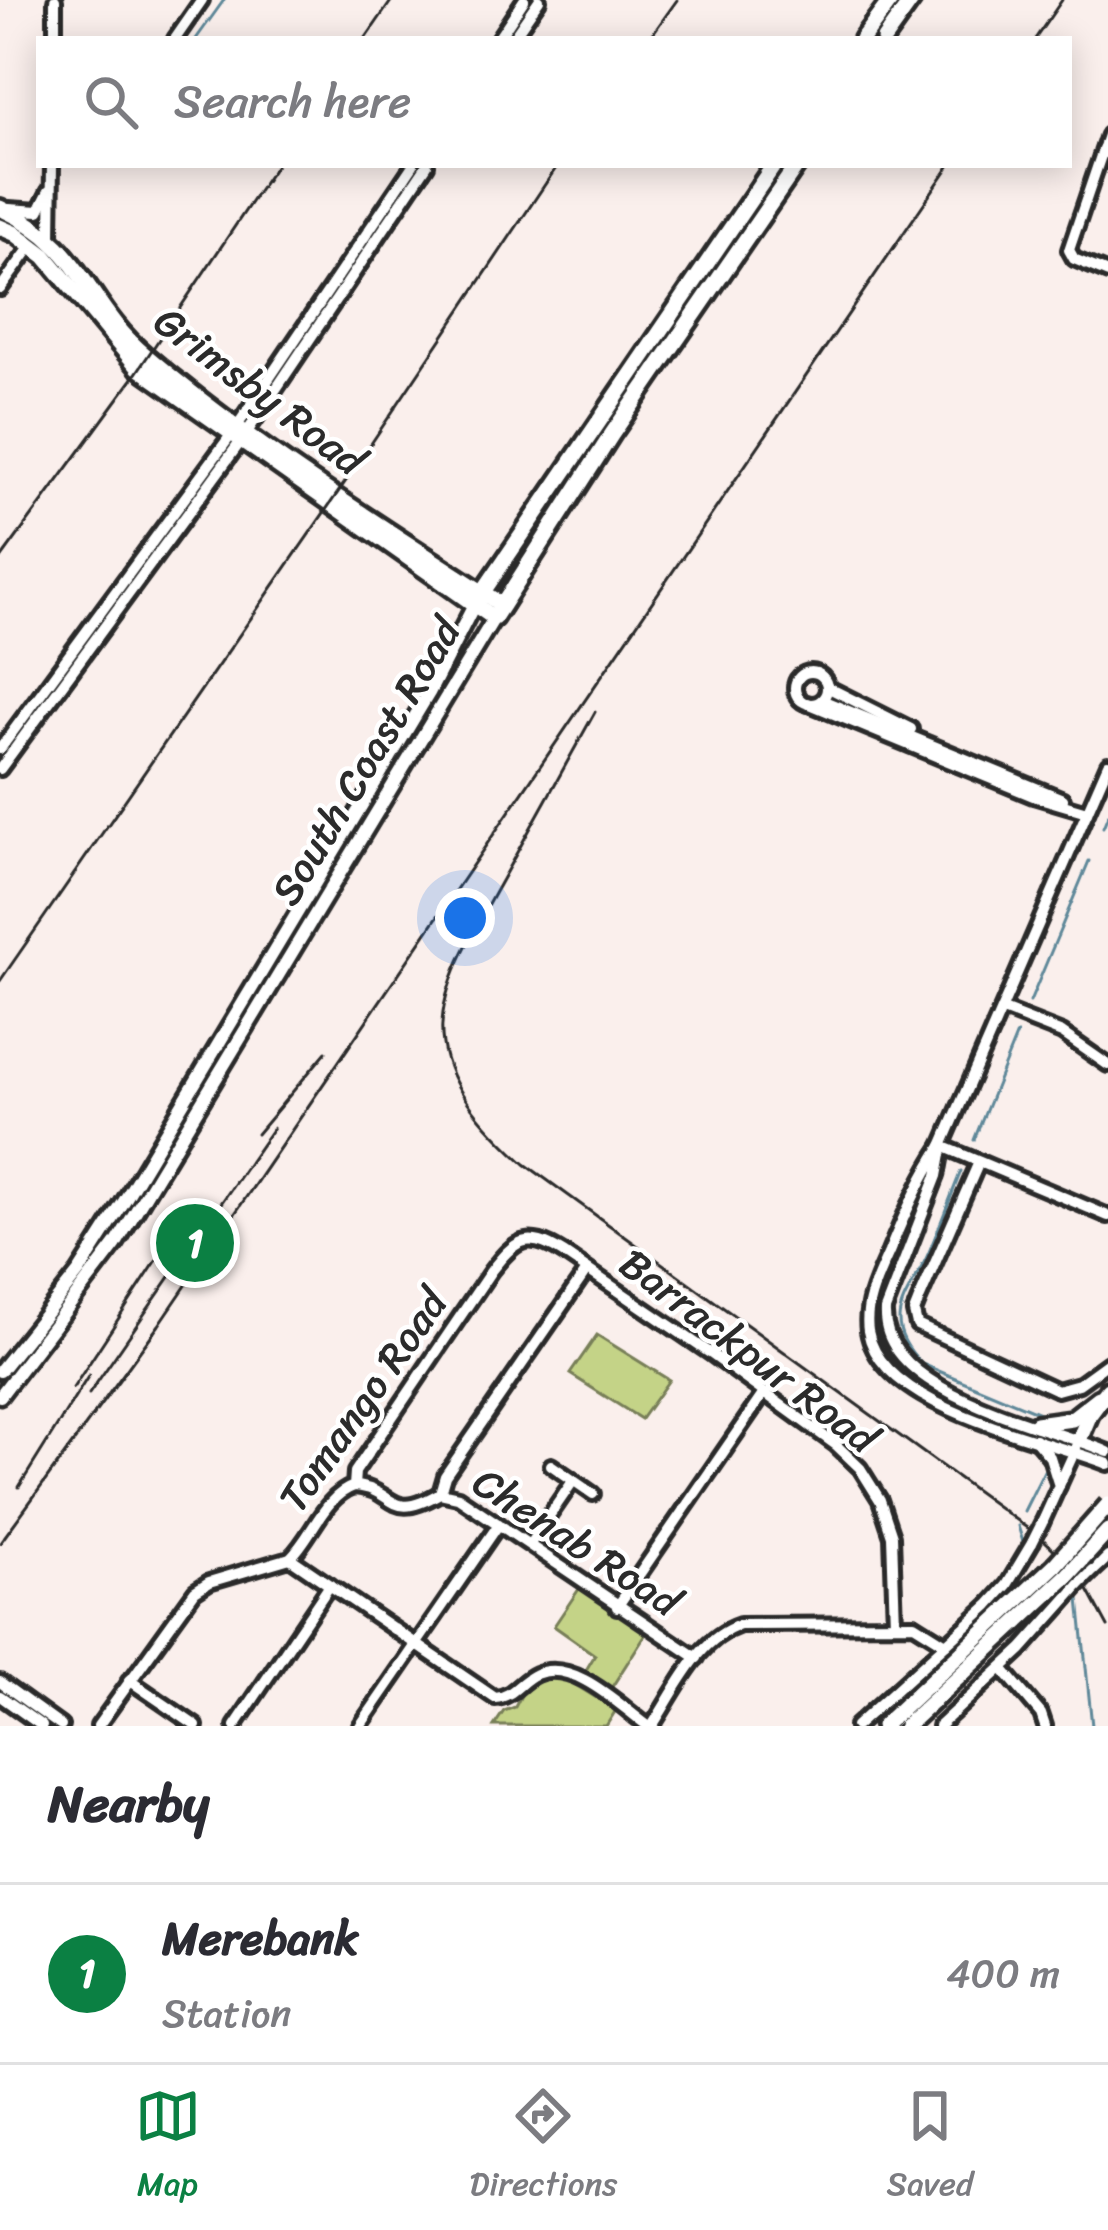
<!DOCTYPE html>
<html lang="en">
<head>
<meta charset="utf-8">
<style>
	body { margin:0; font-family:Sriracha,sans-serif; background:#f7f7f7; color:#2b2b33 }
	.you { position:absolute; left:465px; top:918px; width:42px; height:42px; margin:-30px; border:9px solid #fff; border-radius:50%; background:#1a73e8; box-shadow:0 0 0 18px #1a73e833 }
	.badge { display:grid; place-items:center; width:78px; height:78px; border-radius:50%; background:#0b8043; color:#fff; font-size:39px; font-weight:700 }
	.pin { position:absolute; translate:-50% -50%; border:6px solid #fff; box-shadow:0 3px 12px #0006 }
	.list { margin:0; padding:0; list-style:none }
	h2 { display:flex; justify-content:space-between; align-items:center; height:156px; margin:0; padding:0 48px; font-size:51px }
	h2 small { font-size:39px; font-weight:400; color:#7c7c81 }
	.list li { display:grid; grid-template-columns:78px 1fr auto; gap:36px; align-items:center; box-sizing:border-box; height:180px; padding:0 48px; border-top:3px solid #e1e1e2 }
	.list b { display:block; font-size:45px; white-space:nowrap }
	.list p { margin:0; font-size:39px; white-space:nowrap; color:#7c7c81 }
	.list em { font-size:39px; font-style:normal; color:#7c7c81 }
	.icon { flex:none; width:66px; height:66px; fill:none; stroke:currentColor; stroke-width:2; stroke-linecap:round; stroke-linejoin:round }
	.map { position:relative; flex:none; width:1108px; height:1726px; overflow:hidden }
	.search { position:absolute; background:#fff; box-shadow:0 6px 30px #0003; left:36px; right:36px; top:36px; height:132px; display:flex; align-items:center; gap:30px; box-sizing:border-box; padding:0 42px; border-radius:0px; color:#7c7c81; font-size:45px }
	.sheet { height:336px; background:#fff }
	nav { display:flex; justify-content:space-around; align-items:center; box-sizing:border-box; height:168px; border-top:3px solid #e1e1e2; background:#fff; font-size:33px; color:#7c7c81 }
	nav a { display:grid; justify-items:center; gap:6px }
	nav .on { color:#0b8043 }
	.map>svg:first-child { display:block }
	.green { fill:#c4d387; stroke:#787f59; stroke-width:3 }
	.lines { fill:none; stroke-linecap:round; stroke-linejoin:round }
	.stream { stroke:#5f8899; stroke-width:3 }
	.minor-casing { stroke:#2b2b2b; stroke-width:20 }
	.major-casing { stroke:#2b2b2b; stroke-width:21 }
	.highway-casing { stroke:#2b2b2b; stroke-width:24 }
	.minor { stroke:#fff; stroke-width:10 }
	.major { stroke:#fff; stroke-width:12 }
	.highway { stroke:#fff; stroke-width:15 }
	.rail { stroke:#2b2b2b; stroke-width:3 }
	.minor-bridge-casing { stroke:#2b2b2b; stroke-width:20; stroke-linecap:butt }
	.highway-bridge-casing { stroke:#2b2b2b; stroke-width:24; stroke-linecap:butt }
	.minor-bridge { stroke:#fff; stroke-width:10 }
	.highway-bridge { stroke:#fff; stroke-width:15 }
	.labels { text-anchor:middle; stroke-width:9; stroke-linejoin:round; paint-order:stroke }
	.street-label { font-size:42px; fill:#2b2b2b; stroke:#fff }
</style>
</head>
<body>
<div class="map">
<svg width="1108" height="1726" viewBox="0 0 1108 1726">
	<rect width="100%" height="100%" fill="#faefec"/>
	<filter id="ink" filterUnits="userSpaceOnUse"><feTurbulence type="fractalNoise" baseFrequency=".00833" numOctaves="2"/><feDisplacementMap in="SourceGraphic" scale="24" xChannelSelector="R" yChannelSelector="G"/><feConvolveMatrix kernelMatrix="1 2 1 2 8 2 1 2 1" color-interpolation-filters="sRGB"/></filter>
	<g filter="url(#ink)">
		<g class="green">
			<path d="M597,1335L669,1380L641,1419L570,1374Z"/>
			<path d="M581,1586L647,1632L608,1693L583,1675L595,1655L554,1626Z"/>
			<path d="M549,1677L569,1681L616,1710L606,1726H494L504,1711L515,1707L525,1688Z"/>
		</g>
		<g class="lines">
			<g class="stream">
				<path d="M196,39L224,0"/>
				<path d="M1103,827L1108,815"/>
				<path d="M1030,1002L1089,861"/>
				<path d="M974,1140L1017,1034"/>
				<path d="M961,1171C950,1198 940,1226 929,1252C910,1297 876,1317 922,1364L1044,1415"/>
				<path d="M1097,1392L1108,1379"/>
				<path d="M1024,1511L1047,1465"/>
				<path d="M1018,1526L1023,1542"/>
				<path d="M1079,1599L1092,1726"/>
			</g>
			<defs>
				<g id="minor">
					<path d="M55,39V0"/>
					<path d="M175,39L202,0"/>
					<path d="M498,39L524,0"/>
					<path d="M512,39L539,0"/>
					<path d="M1108,135L1069,250L1074,259L1108,273"/>
					<path d="M9,209L39,211L49,191"/>
					<path d="M51,237L52,165"/>
					<path d="M0,289L32,245"/>
					<circle cx="811" cy="688" r="16"/>
					<path d="M827,687L911,729"/>
					<path d="M822,700L1063,799"/>
					<path d="M807,703L1033,796L1087,812"/>
					<path d="M0,749L231,435L413,165"/>
					<path d="M1108,764L942,1146C920,1179 904,1215 889,1252C878,1277 864,1303 868,1331C881,1410 1044,1438 1108,1464"/>
					<path d="M0,769L241,441L427,165"/>
					<path d="M1003,1010L1062,1033L1108,1065"/>
					<path d="M942,1146L1108,1216"/>
					<path d="M942,1149L937,1176L885,1310C880,1394 1046,1425 1108,1452"/>
					<path d="M979,1162L918,1302L914,1312L917,1325L1057,1390L1079,1384L1108,1363"/>
					<path d="M1035,1439L1050,1457L1059,1486"/>
					<path d="M551,1465L593,1494"/>
					<path d="M354,1486C397,1489 387,1524 440,1493L458,1497L697,1658"/>
					<path d="M440,1493L445,1476L587,1270"/>
					<path d="M1043,1521L1076,1448"/>
					<path d="M530,1544L573,1481"/>
					<path d="M290,1558L495,1698C513,1697 520,1681 536,1674C574,1658 620,1706 648,1726"/>
					<path d="M1093,1571L1108,1557"/>
					<path d="M617,1607L764,1393"/>
					<path d="M1002,1668L1041,1714L1045,1726"/>
					<path d="M129,1680L196,1726"/>
					<path d="M0,1682L61,1726"/>
					<path d="M0,1696L42,1726"/>
					<path d="M98,1726L195,1591L209,1582L290,1558C313,1536 323,1497 354,1486L355,1472L491,1271C515,1240 527,1230 563,1253L710,1353L836,1445L860,1468L880,1500L892,1536L895,1624"/>
					<path d="M235,1726L330,1585"/>
					<path d="M360,1726L499,1524"/>
					<path d="M652,1726C676,1690 697,1639 740,1625L914,1624L946,1644"/>
					<path d="M856,1726L989,1605L1007,1585L1032,1543"/>
					<path d="M939,1726L1022,1649L1079,1585"/>
				</g>
				<g id="major">
					<path d="M0,1371L79,1272L123,1203L429,693L474,605"/>
					<path d="M0,1396L116,1244L494,618"/>
				</g>
				<g id="highway">
					<path d="M862,39L891,0"/>
					<path d="M884,39L912,0"/>
					<path d="M0,208C85,246 84,304 146,356C255,448 383,528 502,605"/>
					<path d="M0,227L16,234L45,256L138,367L494,618L612,434L797,165"/>
					<path d="M478,599L774,165"/>
					<path d="M1036,1424L1072,1419L1099,1398"/>
					<path d="M1079,1440L1090,1414L1108,1390"/>
					<path d="M883,1726L1055,1565"/>
					<path d="M906,1726L1068,1575"/>
				</g>
			</defs>
			<use href="#minor" class="minor-casing"/>
			<use href="#major" class="major-casing"/>
			<use href="#highway" class="highway-casing"/>
			<use href="#minor" class="minor"/>
			<use href="#major" class="major"/>
			<use href="#highway" class="highway"/>
			<g class="rail">
				<path d="M365,39L392,0"/>
				<path d="M649,39L677,0"/>
				<path d="M1035,39L1062,0"/>
				<path d="M0,560L131,381L276,165"/>
				<path d="M595,712C565,766 535,820 505,874C433,1002 402,1053 525,1164L1045,1541L1080,1575L1108,1627"/>
				<path d="M0,981L348,478L558,165"/>
				<path d="M257,1134L326,1052"/>
				<path d="M73,1388L172,1237"/>
				<path d="M89,1394L273,1128"/>
				<path d="M19,1487L89,1375"/>
				<path d="M0,1543L159,1325L950,165"/>
			</g>
			<defs>
				<g id="minor-bridge">
					<path d="M1032,1543L1043,1521"/>
					<path d="M1079,1585L1093,1571"/>
				</g>
				<g id="highway-bridge">
					<path d="M1055,1565L1108,1505"/>
					<path d="M1068,1575L1108,1531"/>
				</g>
			</defs>
			<use href="#minor-bridge" class="minor-bridge-casing"/>
			<use href="#highway-bridge" class="highway-bridge-casing"/>
			<use href="#minor-bridge" class="minor-bridge"/>
			<use href="#highway-bridge" class="highway-bridge"/>
		</g>
	</g>
	<g class="labels">
		<g class="street-label">
			<text transform="translate(260 390) rotate(37)" y="15">Grimsby Road</text>
			<text transform="translate(365 761) rotate(-59)" y="15">South Coast Road</text>
			<text transform="translate(749 1350) rotate(37)" y="15">Barrackpur Road</text>
			<text transform="translate(362 1400) rotate(-55)" y="15">Tomango Road</text>
			<text transform="translate(577 1541) rotate(33)" y="15">Chenab Road</text>
		</g>
	</g>
</svg>
<div class="you"></div>
<div class="pin badge" style="left:195px;top:1243px">1</div>
<div class="search"><svg class="icon" aria-label="search" viewBox="0 0 24 24"><circle cx="10" cy="10" r="6"/><path d="M15 15l6 6"/></svg>Search here</div>
</div>
<section class="sheet">
<h2>Nearby<small></small></h2>
<ul class="list">
<li><span class="badge">1</span><div><b>Merebank</b><p>Station</p></div><em>400 m</em></li>
</ul>
</section>
<nav>
<a class="on"><svg class="icon" aria-label="map" viewBox="0 0 24 24"><path d="M3 6l6-2 6 2 6-2v14l-6 2-6-2-6 2zM9 4v14M15 6v14"/></svg>Map</a>
<a><svg class="icon" aria-label="directions" viewBox="0 0 24 24"><path d="M12 3l9 9-9 9-9-9zM9 14v-3h6M13 9l2 2-2 2"/></svg>Directions</a>
<a><svg class="icon" aria-label="saved" viewBox="0 0 24 24"><path d="M7 4h10v16l-5-4-5 4z"/></svg>Saved</a>
</nav>
</body>
</html>
